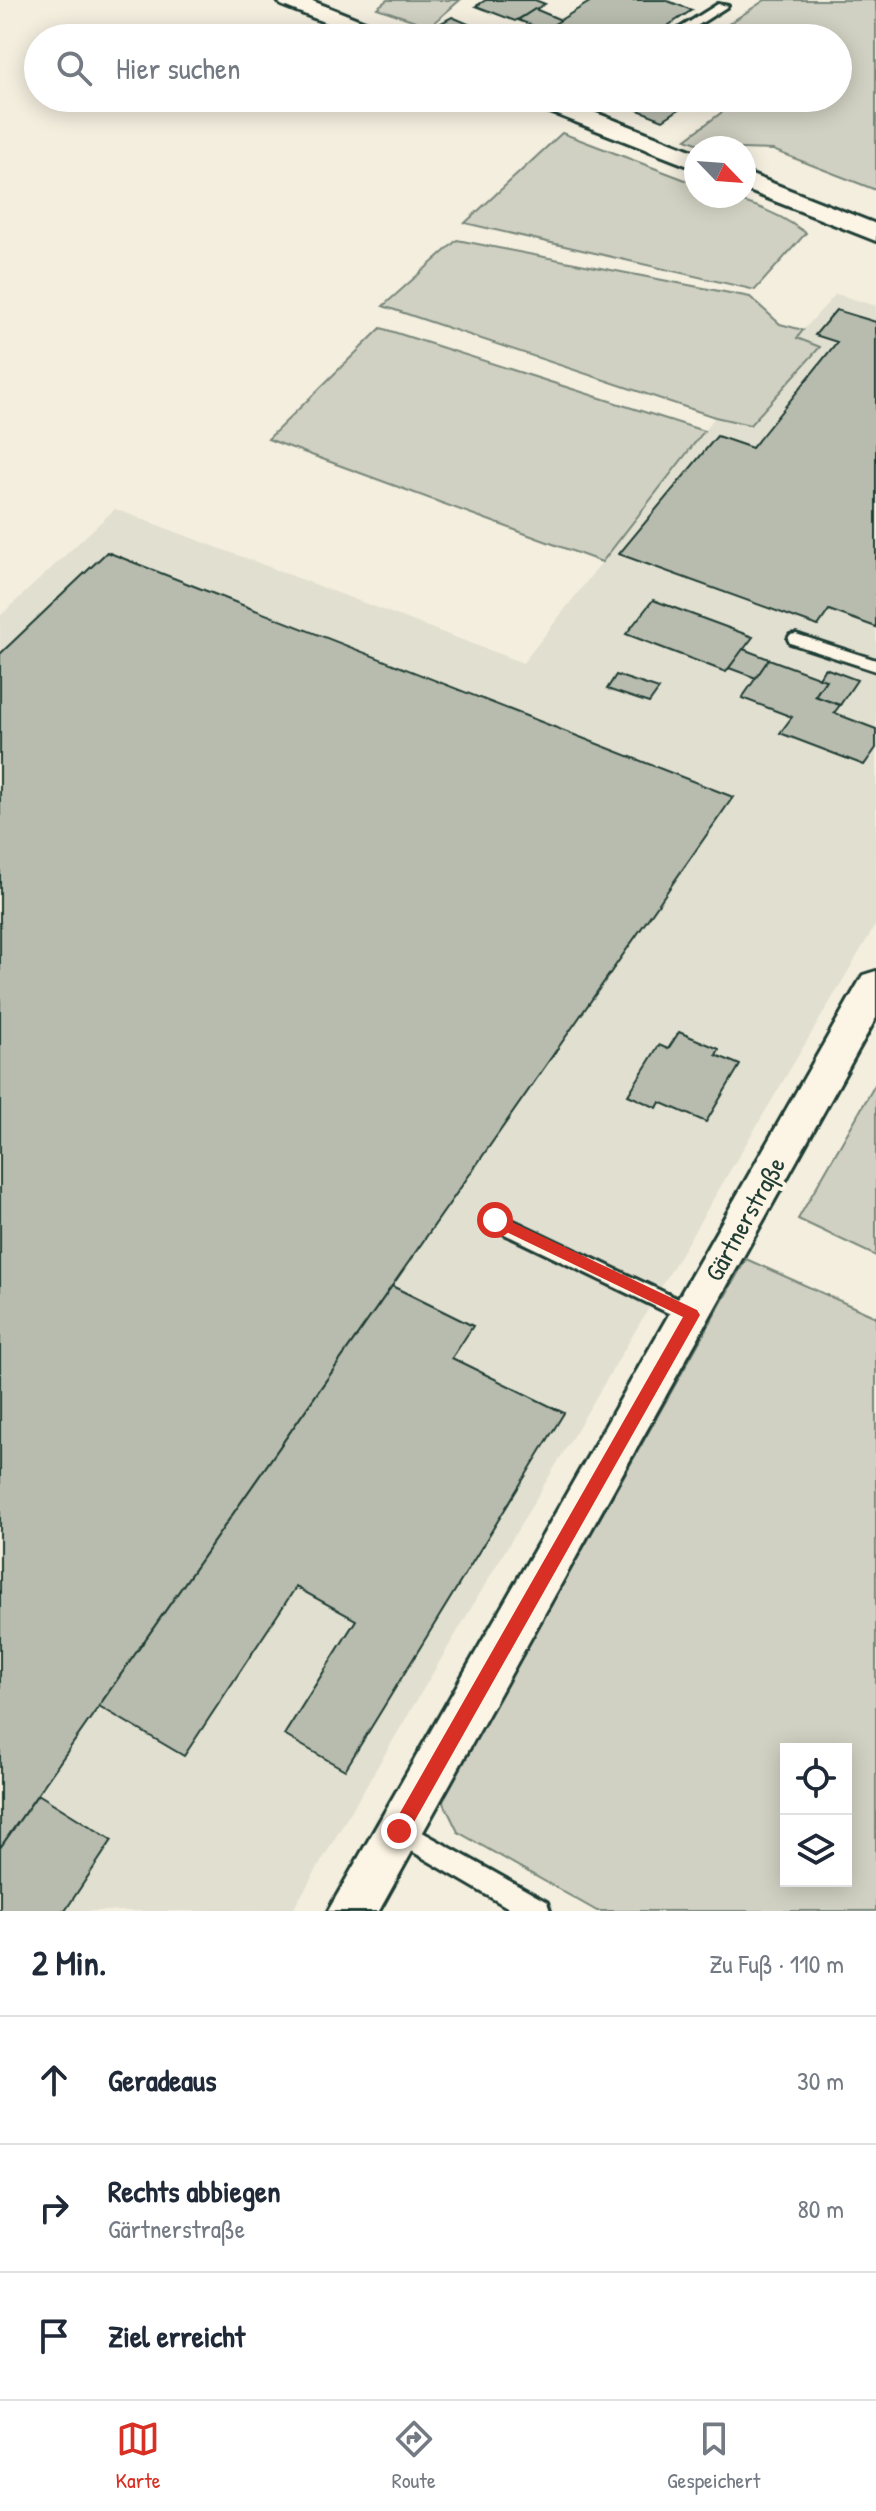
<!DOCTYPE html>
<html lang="de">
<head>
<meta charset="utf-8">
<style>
	body { margin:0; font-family:"Patrick Hand",sans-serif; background:#f2f2f3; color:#1f2937 }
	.controls { position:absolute; right:24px; bottom:24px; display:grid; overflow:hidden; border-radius:0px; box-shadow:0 4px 20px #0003 }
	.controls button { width:72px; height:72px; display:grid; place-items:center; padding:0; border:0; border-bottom:2px solid #e0e1e3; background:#fff; color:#1f2937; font:40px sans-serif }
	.compass { position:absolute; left:684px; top:136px; width:72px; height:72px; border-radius:50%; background:#fff; box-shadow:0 4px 20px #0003; rotate:115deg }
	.stop { position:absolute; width:24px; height:24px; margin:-18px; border:6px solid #d93025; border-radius:50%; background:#fff }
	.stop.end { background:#d93025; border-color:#fff; box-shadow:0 2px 8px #0008 }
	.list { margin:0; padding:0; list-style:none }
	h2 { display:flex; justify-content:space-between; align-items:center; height:104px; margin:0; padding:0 32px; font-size:34px }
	h2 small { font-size:26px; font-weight:400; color:#747a83 }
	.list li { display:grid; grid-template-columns:52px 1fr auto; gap:24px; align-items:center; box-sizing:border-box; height:128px; padding:0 32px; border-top:2px solid #e0e1e3 }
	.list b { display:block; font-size:30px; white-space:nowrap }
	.list p { margin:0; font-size:26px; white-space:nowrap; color:#747a83 }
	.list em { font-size:26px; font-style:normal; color:#747a83 }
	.icon { flex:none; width:44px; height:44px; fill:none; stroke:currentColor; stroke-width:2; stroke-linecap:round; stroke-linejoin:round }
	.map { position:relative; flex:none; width:876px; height:1911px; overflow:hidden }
	.search { position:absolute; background:#fff; box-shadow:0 4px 20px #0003; left:24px; right:24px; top:24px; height:88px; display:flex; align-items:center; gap:20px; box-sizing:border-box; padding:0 28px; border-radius:44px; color:#747a83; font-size:30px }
	.sheet { height:488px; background:#fff }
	nav { display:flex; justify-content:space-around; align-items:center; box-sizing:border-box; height:112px; border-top:2px solid #e0e1e3; background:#fff; font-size:22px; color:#747a83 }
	nav a { display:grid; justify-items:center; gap:4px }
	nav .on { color:#d93025 }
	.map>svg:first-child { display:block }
	.built { fill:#e1dfd0 }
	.green { fill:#d0d1c2; stroke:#78877b; stroke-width:2; fill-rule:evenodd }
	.building { fill:#b8bcae; stroke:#1f3d34; stroke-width:2 }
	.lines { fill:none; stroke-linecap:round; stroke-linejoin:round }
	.lane-casing { stroke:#1f3d34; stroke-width:6 }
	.street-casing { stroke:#1f3d34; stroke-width:6 }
	.lane { fill:#fcf5e5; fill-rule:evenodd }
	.street { fill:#fcf5e5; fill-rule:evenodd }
	.route { fill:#d93025 }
	.labels { text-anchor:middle; stroke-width:8; stroke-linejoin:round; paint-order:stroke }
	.street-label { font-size:26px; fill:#1f3d34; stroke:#fcf5e5 }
</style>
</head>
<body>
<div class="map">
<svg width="876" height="1911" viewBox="0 0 876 1911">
	<rect width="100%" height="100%" fill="#f3eede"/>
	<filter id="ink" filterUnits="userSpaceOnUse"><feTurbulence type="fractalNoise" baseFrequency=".0125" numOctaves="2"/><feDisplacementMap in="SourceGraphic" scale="16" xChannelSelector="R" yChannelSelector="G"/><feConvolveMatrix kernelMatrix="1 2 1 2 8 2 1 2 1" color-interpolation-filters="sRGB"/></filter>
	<g filter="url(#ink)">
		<path class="built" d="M836,294L876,306V924L292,1911H0V616L115,509L523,663L715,417L750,425L819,347L797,337Z"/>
		<g class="green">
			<path d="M387,0H460L430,26L377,8Z"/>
			<path d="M765,0H876V190L773,150L710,148L686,139L741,98H838V38H755L724,27Z"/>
			<path d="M562,133L696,184V196C737,196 773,209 806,233L755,290L465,223Z"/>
			<path d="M457,240L750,297L780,324L803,330L797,338L820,347L750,425L715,417L383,306Z"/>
			<path d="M381,328L704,431L602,562L268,439Z"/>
			<path d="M876,1083V1256L798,1219Z"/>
			<path d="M746,1259L876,1317V1911H597L458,1832L442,1799ZM786,1749H846V1881H786Z"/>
		</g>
		<g class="building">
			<path d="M486,0H535L545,4L515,21L476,6Z"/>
			<path d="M593,0H665L692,10L649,38H564L544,30Z"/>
			<path d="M535,9L561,20L544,30L518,20Z"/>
			<path d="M452,17L478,28L460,38L430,29Z"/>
			<path d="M608,98H696L663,120Z"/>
			<path d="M836,310L876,322V627L829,610L818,626L619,554L717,436L752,448L837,342L815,335Z"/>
			<path d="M107,552L733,797L0,1848V654Z"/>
			<path d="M653,600L753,637L726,672L626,634Z"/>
			<path d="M743,649L769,659L756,678L729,668Z"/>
			<path d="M769,659L826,680L815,696L840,705L834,713L876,729V748L864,765L780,733L792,717L742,698Z"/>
			<path d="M825,668L857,680L840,705L815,696L826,680L819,678Z"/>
			<path d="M616,675L659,689L649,703L607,689Z"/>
			<path d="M679,1032L719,1049L716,1055L740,1065L706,1122L660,1102L657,1108L628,1095L659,1045L668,1049Z"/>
			<path d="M392,1286L473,1326L452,1358L564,1413L345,1770L284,1735L356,1620L296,1587L184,1756L99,1706Z"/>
			<path d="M38,1794L112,1840L65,1911H0V1848Z"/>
		</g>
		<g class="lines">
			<defs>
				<g id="lane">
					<path d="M718,4L728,6L678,38H664Z"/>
					<path d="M517,34L525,36L527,38H511Z"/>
					<path d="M796,634L876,660V671L790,643L788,639L790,635Z"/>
					<path d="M495,1212L699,1309L702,1315L699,1321L692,1324L685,1321L488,1226L485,1220L488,1214Z"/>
					<path d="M399,1819L547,1902L550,1911H514L391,1839L387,1831L391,1823Z"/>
				</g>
				<g id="street">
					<path d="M277,0H310L393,33L397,38H364L281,5Z"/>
					<path d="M524,98H558L696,152V169L527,103Z"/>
					<path d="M744,172L876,224V241L744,189Z"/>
					<path d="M876,971V1018L379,1911H328L863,975Z"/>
				</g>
			</defs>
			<use href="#lane" class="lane-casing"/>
			<use href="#street" class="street-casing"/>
			<use href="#lane" class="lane"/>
			<use href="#street" class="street"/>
		</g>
	</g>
	<path class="route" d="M495,1214L697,1310L700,1315L405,1838L399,1840L393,1838V1825L683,1317L490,1224V1216Z"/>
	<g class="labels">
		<g class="street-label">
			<text transform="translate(745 1219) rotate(-61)" y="9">Gärtnerstraße</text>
		</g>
	</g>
</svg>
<div class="controls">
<button><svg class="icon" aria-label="locate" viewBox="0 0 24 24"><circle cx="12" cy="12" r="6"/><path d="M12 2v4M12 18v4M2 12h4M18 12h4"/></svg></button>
<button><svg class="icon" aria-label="layers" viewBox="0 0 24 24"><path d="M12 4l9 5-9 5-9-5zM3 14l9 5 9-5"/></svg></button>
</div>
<svg class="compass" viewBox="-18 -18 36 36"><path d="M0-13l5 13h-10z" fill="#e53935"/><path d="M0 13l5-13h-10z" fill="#747a83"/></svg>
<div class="stop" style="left:495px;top:1220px"></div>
<div class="stop end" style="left:399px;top:1831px"></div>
<div class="search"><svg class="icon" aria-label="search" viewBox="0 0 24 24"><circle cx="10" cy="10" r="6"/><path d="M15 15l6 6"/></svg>Hier suchen</div>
</div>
<section class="sheet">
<h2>2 Min.<small>Zu Fuß · 110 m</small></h2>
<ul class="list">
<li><svg class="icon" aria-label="ahead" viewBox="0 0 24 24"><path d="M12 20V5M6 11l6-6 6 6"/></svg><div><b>Geradeaus</b></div><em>30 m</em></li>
<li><svg class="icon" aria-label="right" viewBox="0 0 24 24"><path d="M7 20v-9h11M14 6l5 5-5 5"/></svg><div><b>Rechts abbiegen</b><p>Gärtnerstraße</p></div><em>80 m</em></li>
<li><svg class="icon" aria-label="arrive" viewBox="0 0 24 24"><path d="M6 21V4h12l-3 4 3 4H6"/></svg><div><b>Ziel erreicht</b></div></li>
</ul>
</section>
<nav>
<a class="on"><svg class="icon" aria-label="map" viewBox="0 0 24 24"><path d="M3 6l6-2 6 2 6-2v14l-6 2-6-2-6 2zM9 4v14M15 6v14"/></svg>Karte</a>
<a><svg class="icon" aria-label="directions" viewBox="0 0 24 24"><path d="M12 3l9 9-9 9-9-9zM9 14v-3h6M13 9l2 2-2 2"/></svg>Route</a>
<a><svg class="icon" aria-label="saved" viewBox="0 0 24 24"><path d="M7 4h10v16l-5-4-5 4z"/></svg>Gespeichert</a>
</nav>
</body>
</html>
